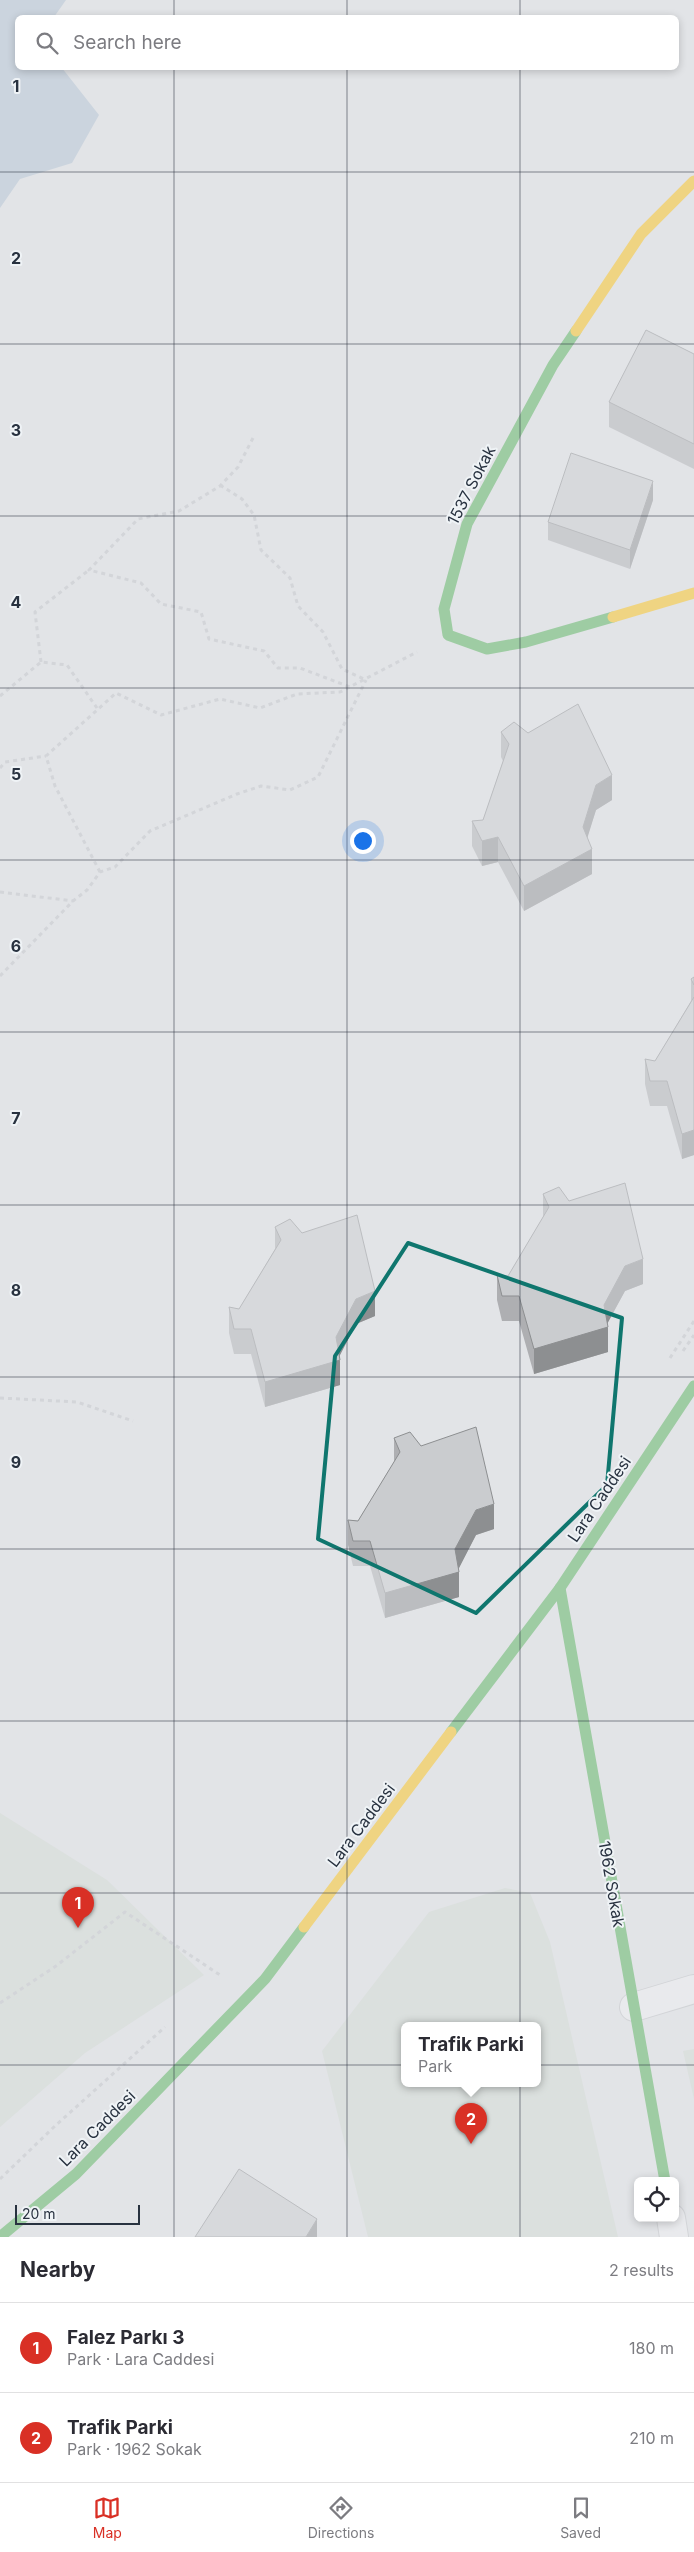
<!DOCTYPE html>
<html lang="en">
<head>
<meta charset="utf-8">
<style>
	body { margin:0; font-family:Inter,sans-serif; background:#f7f7f7; color:#2b2b33 }
	.controls { position:absolute; right:15px; bottom:15px; display:grid; overflow:hidden; border-radius:8px; box-shadow:0 2px 8px #0003 }
	.controls button { width:45px; height:45px; display:grid; place-items:center; padding:0; border:0; border-bottom:1px solid #e1e1e2; background:#fff; color:#2b2b33; font:25px sans-serif }
	.scale { position:absolute; left:15px; bottom:12px; width:125px; box-sizing:border-box; padding-left:5px; border:2px solid #283240; border-top:0; font-size:14px; line-height:18px; white-space:nowrap; color:#283240; -webkit-text-stroke:4px #eff3f6; paint-order:stroke }
	.you { position:absolute; left:362px; top:840px; width:18px; height:18px; margin:-12px; border:4px solid #fff; border-radius:50%; background:#1a73e8; box-shadow:0 0 0 8px #1a73e833 }
	.badge { display:grid; place-items:center; width:32px; height:32px; border-radius:50%; background:#d93025; color:#fff; font-size:16px; font-weight:700 }
	.pin { position:absolute; translate:-50% -41px; filter:drop-shadow(0 1px 2px #0008) }
	.pin::after { content:''; position:absolute; top:26px; width:18px; height:15px; background:inherit; clip-path:polygon(0 0,100% 0,50% 100%) }
	.popup { position:absolute; left:401px; top:2022px; width:140px; height:65px; box-sizing:border-box; display:grid; place-content:center; border-radius:8px; background:#fff; filter:drop-shadow(0 1px 4px #0005); font-size:16px; white-space:nowrap; color:#7c7c81 }
	.popup b { font-size:19px; color:#2b2b33 }
	.popup::after { content:''; position:absolute; left:50%; top:100%; margin-left:-10px; border:10px solid transparent; border-top-color:#fff }
	.list { margin:0; padding:0; list-style:none }
	h2 { display:flex; justify-content:space-between; align-items:center; height:65px; margin:0; padding:0 20px; font-size:21px }
	h2 small { font-size:16px; font-weight:400; color:#7c7c81 }
	.list li { display:grid; grid-template-columns:32px 1fr auto; gap:15px; align-items:center; box-sizing:border-box; height:90px; padding:0 20px; border-top:1px solid #e1e1e2 }
	.list b { display:block; font-size:19px; white-space:nowrap }
	.list p { margin:0; font-size:16px; white-space:nowrap; color:#7c7c81 }
	.list em { font-size:16px; font-style:normal; color:#7c7c81 }
	.icon { flex:none; width:28px; height:28px; fill:none; stroke:currentColor; stroke-width:2; stroke-linecap:round; stroke-linejoin:round }
	.map { position:relative; flex:none; width:694px; height:2237px; overflow:hidden }
	.search { position:absolute; background:#fff; box-shadow:0 2px 8px #0003; left:15px; right:15px; top:15px; height:55px; display:flex; align-items:center; gap:12px; box-sizing:border-box; padding:0 18px; border-radius:8px; color:#7c7c81; font-size:19px }
	.sheet { height:245px; background:#fff }
	nav { display:flex; justify-content:space-around; align-items:center; box-sizing:border-box; height:70px; border-top:1px solid #e1e1e2; background:#fff; font-size:14px; color:#7c7c81 }
	nav a { display:grid; justify-items:center; gap:2px }
	nav .on { color:#d93025 }
	.map>svg:first-child { display:block }
	.green { fill:#d3dbd2; fill-rule:evenodd }
	.water { fill:#b0c2d2 }
	.lines { fill:none; stroke-linecap:round; stroke-linejoin:round }
	.street-casing { stroke:#c0c2c5; stroke-width:30 }
	.path { stroke:#c0c3c7; stroke-width:3; stroke-dasharray:4 4; stroke-linecap:butt }
	.street { stroke:#f1f2f3; stroke-width:28 }
	.fast { stroke:#4caf50; stroke-width:11 }
	.slow { stroke:#ffc107; stroke-width:11 }
	.wall { fill:#aeafb2 }
	.shaded-wall { fill:#8d8f91 }
	.building { fill:#cacccf; stroke:#8d8f91 }
	.marked { fill:none; stroke:#0f766e; stroke-width:4; stroke-linejoin:round }
	.grid { fill:none; stroke:#283240; stroke-width:1; stroke-opacity:0.55 }
	.labels { text-anchor:middle; stroke-width:4; stroke-linejoin:round; paint-order:stroke }
	.street-label { font-size:16px; fill:#283240; stroke:#eff3f6 }
	.grid-label { font-size:16px; text-anchor:middle; font-weight:bold; fill:#283240; stroke:#eff3f6; stroke-width:4; stroke-linejoin:round; paint-order:stroke }
</style>
</head>
<body>
<div class="map">
<svg width="694" height="2237" viewBox="0 0 694 2237">
	<rect width="100%" height="100%" fill="#e2e4e7"/>
	<g class="green">
		<path d="M0,1813L107,1880L204,1975L85,2053L0,2127Z"/>
		<path d="M505,1888L530,1893L550,1942L618,2237H368L322,2051L429,1912ZM537,2025V2083H405V2025Z"/>
		<path d="M694,2049V2099L683,2051Z"/>
	</g>
	<path class="water" d="M0,0H66L54,17L18,18V68H62L99,115L72,163L20,179L0,208Z"/>
	<g class="lines">
		<defs>
			<g id="street">
				<path d="M634,2007L694,1989"/>
				<path d="M671,2218L674,2237"/>
			</g>
		</defs>
		<use href="#street" class="street-casing"/>
		<g class="path">
			<path d="M253,438L238,467L220,486L179,511L138,519L89,570L141,583L161,604L201,612L209,639L264,651L278,668H300L350,687"/>
			<path d="M220,485L242,499L254,515L261,550L290,578L298,606L323,632L342,669L366,680"/>
			<path d="M41,662L35,612L89,570"/>
			<path d="M0,696L41,662L67,665L97,708"/>
			<path d="M0,768L5,762L46,756"/>
			<path d="M100,872L55,786L46,756L116,693L161,715L220,699L260,708L297,694L340,692L417,652"/>
			<path d="M0,892L73,901"/>
			<path d="M0,976L73,901L87,890L100,872L115,867L150,831L237,794L261,786L290,790L318,777L366,680"/>
			<path d="M683,1351L694,1335"/>
			<path d="M670,1358L694,1321"/>
			<path d="M0,1398L77,1402L133,1421"/>
			<path d="M0,2003L56,1966L125,1912L220,1975"/>
			<path d="M0,2179L55,2126L165,2027"/>
		</g>
		<use href="#street" class="street"/>
		<g class="fast">
			<path d="M576,331L553,365L467,524L444,609L448,635L487,649L526,642L613,617"/>
			<path d="M560,1588L665,2181"/>
			<path d="M451,1732L560,1588L694,1386"/>
			<path d="M0,2237L76,2174L265,1979L304,1927"/>
		</g>
		<g class="slow">
			<path d="M576,331L641,234L694,181"/>
			<path d="M613,617L694,593"/>
			<path d="M304,1927L451,1732"/>
		</g>
	</g>
	<g class="wall">
		<path d="M694,354V469L609,427V402Z"/>
		<path d="M653,500L630,569L548,540V522Z"/>
		<path d="M501,732L528,733L612,800L596,810L587,837L592,874L524,911L498,862L482,866L472,846V821L483,820L503,761L501,757Z"/>
		<path d="M694,977V1155L682,1159L667,1106H650L645,1084V1059L655,1061L691,1001V979Z"/>
		<path d="M543,1194L569,1201L643,1284L625,1291L607,1323L608,1352L534,1374L519,1321H502L497,1300V1275L508,1276L543,1217Z"/>
		<path d="M275,1227L302,1233L375,1316L356,1324L339,1356L340,1385L265,1407L251,1354H234L229,1333V1307L239,1309L275,1249Z"/>
		<path d="M394,1438L421,1446L494,1529L476,1535L458,1569L459,1597L385,1618L370,1566H353L348,1545V1520L358,1521L394,1462Z"/>
	</g>
	<g class="shaded-wall">
		<path d="M653,481V500L630,569V550Z"/>
		<path d="M612,775V800L596,810L583,852V827L596,785Z"/>
		<path d="M498,837V862L482,866V841Z"/>
		<path d="M592,849V874L524,911V886Z"/>
		<path d="M694,1130V1155L682,1159V1134Z"/>
		<path d="M643,1259V1284L625,1291L605,1328L608,1327V1352L534,1374V1349L625,1266Z"/>
		<path d="M375,1291V1316L356,1324L337,1361L340,1360V1385L265,1407V1382L336,1337L356,1299Z"/>
		<path d="M494,1504V1529L476,1535L457,1572H459V1597L385,1618V1593L455,1549L476,1510Z"/>
		<path d="M317,2219V2237H306Z"/>
	</g>
	<g class="building">
		<path d="M646,330L694,354V444L609,402Z"/>
		<path d="M571,453L653,481L630,550L548,522Z"/>
		<path d="M578,704L612,775L596,785L583,827L592,849L524,886L498,837L482,841L472,821L483,820L509,744L501,732L514,722L528,733Z"/>
		<path d="M694,977V985L691,979Z"/>
		<path d="M694,997V1130L682,1134L667,1081H650L645,1059L655,1061Z"/>
		<path d="M625,1183L643,1259L625,1266L604,1305L608,1327L534,1349L519,1296H502L497,1275L508,1276L549,1207L543,1194L559,1187L569,1201Z"/>
		<path d="M357,1215L375,1291L356,1299L336,1337L340,1360L265,1382L251,1329H234L229,1307L239,1309L281,1240L275,1227L290,1219L302,1233Z"/>
		<path d="M476,1427L494,1504L476,1510L455,1549L459,1572L385,1593L370,1541H353L348,1520L358,1521L400,1452L394,1438L410,1432L421,1446Z"/>
		<path d="M239,2169L317,2219L306,2237H195Z"/>
	</g>
	<path d="M0 0H694V2237H0ZM408,1243L622,1318L607,1485L476,1613L318,1539L335,1356Z" fill="#e2e4e7" fill-opacity=".55" fill-rule="evenodd"/>
	<path class="marked" d="M408,1243L622,1318L607,1485L476,1613L318,1539L335,1356Z"/>
	<path class="grid" d="M174,0V18M347,0V18M520,0V18M174,68V2237M347,68V2237M520,68V2237M0,172H694M0,344H694M0,516H694M0,688H694M0,860H694M0,1032H694M0,1205H694M0,1377H694M0,1549H694M0,1721H694M0,1893H694M0,2065H694"/>
	<g class="labels">
		<g class="street-label">
			<text transform="translate(471 485) rotate(-63)" y="6">1537 Sokak</text>
			<text transform="translate(599 1499) rotate(-56)" y="6">Lara Caddesi</text>
			<text transform="translate(361 1825) rotate(-53)" y="6">Lara Caddesi</text>
			<text transform="translate(612 1884) rotate(80)" y="6">1962 Sokak</text>
			<text transform="translate(97 2128) rotate(-45)" y="6">Lara Caddesi</text>
		</g>
	</g>
	<g class="grid-label">
		<text x="16" y="92">1</text>
		<text x="16" y="264">2</text>
		<text x="16" y="436">3</text>
		<text x="16" y="608">4</text>
		<text x="16" y="780">5</text>
		<text x="16" y="952">6</text>
		<text x="16" y="1124">7</text>
		<text x="16" y="1296">8</text>
		<text x="16" y="1468">9</text>
	</g>
</svg>
<div class="controls">
<button><svg class="icon" aria-label="locate" viewBox="0 0 24 24"><circle cx="12" cy="12" r="6"/><path d="M12 2v4M12 18v4M2 12h4M18 12h4"/></svg></button>
</div>
<div class="scale">20 m</div>
<div class="you"></div>
<div class="pin badge" style="left:78px;top:1928px">1</div>
<div class="pin badge" style="left:471px;top:2144px">2</div>
<div class="popup"><b>Trafik Parki</b>Park</div>
<div class="search"><svg class="icon" aria-label="search" viewBox="0 0 24 24"><circle cx="10" cy="10" r="6"/><path d="M15 15l6 6"/></svg>Search here</div>
</div>
<section class="sheet">
<h2>Nearby<small>2 results</small></h2>
<ul class="list">
<li><span class="badge">1</span><div><b>Falez Parkı 3</b><p>Park · Lara Caddesi</p></div><em>180 m</em></li>
<li><span class="badge">2</span><div><b>Trafik Parki</b><p>Park · 1962 Sokak</p></div><em>210 m</em></li>
</ul>
</section>
<nav>
<a class="on"><svg class="icon" aria-label="map" viewBox="0 0 24 24"><path d="M3 6l6-2 6 2 6-2v14l-6 2-6-2-6 2zM9 4v14M15 6v14"/></svg>Map</a>
<a><svg class="icon" aria-label="directions" viewBox="0 0 24 24"><path d="M12 3l9 9-9 9-9-9zM9 14v-3h6M13 9l2 2-2 2"/></svg>Directions</a>
<a><svg class="icon" aria-label="saved" viewBox="0 0 24 24"><path d="M7 4h10v16l-5-4-5 4z"/></svg>Saved</a>
</nav>
</body>
</html>
